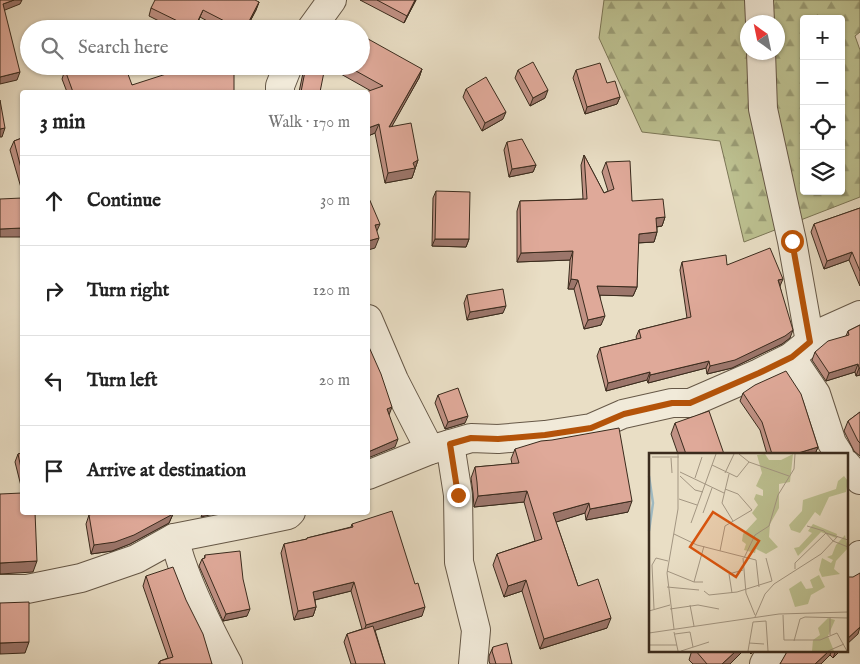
<!DOCTYPE html>
<html lang="en">
<head>
<meta charset="utf-8">
<style>
	body { margin:0; font-family:"IM FELL English",serif; background:#f2f2f2; color:#222 }
	.controls { position:absolute; right:15px; top:15px; display:grid; overflow:hidden; border-radius:5px; box-shadow:0 1px 4px #0004 }
	.controls button { width:45px; height:45px; display:grid; place-items:center; padding:0; border:0; border-bottom:1px solid #e0e0e0; background:#fff; color:#222; font:25px sans-serif }
	.compass { position:absolute; left:740px; top:15px; width:45px; height:45px; border-radius:50%; background:#fff; box-shadow:0 1px 4px #0004; rotate:327deg }
	.stop { position:absolute; width:15px; height:15px; margin:-11px; border:4px solid #b45309; border-radius:50%; background:#fff }
	.stop.end { background:#b45309; border-color:#fff; box-shadow:0 1px 5px #0008 }
	.list { margin:0; padding:0; list-style:none }
	h2 { display:flex; justify-content:space-between; align-items:center; height:65px; margin:0; padding:0 20px; font-size:21px }
	h2 small { font-size:16px; font-weight:400; color:#767676 }
	.list li { display:grid; grid-template-columns:32px 1fr auto; gap:15px; align-items:center; box-sizing:border-box; height:90px; padding:0 20px; border-top:1px solid #e0e0e0 }
	.list b { display:block; font-size:19px; white-space:nowrap }
	.list em { font-size:16px; font-style:normal; color:#767676 }
	.icon { flex:none; width:28px; height:28px; fill:none; stroke:currentColor; stroke-width:2; stroke-linecap:round; stroke-linejoin:round }
	.map { position:relative; flex:none; width:860px; height:664px; overflow:hidden }
	.search { position:absolute; background:#fff; box-shadow:0 1px 4px #0004; left:20px; top:20px; width:350px; height:55px; display:flex; align-items:center; gap:12px; box-sizing:border-box; padding:0 18px; border-radius:28px; color:#767676; font-size:19px }
	.panel { position:absolute; background:#fff; box-shadow:0 1px 4px #0004; left:20px; top:90px; width:350px; height:425px; border-radius:5px }
	.map>svg:first-child { display:block }
	.forest { fill:url(#forest-firs); stroke:#7b7656; fill-rule:evenodd }
	.lines { fill:none; stroke-linecap:round; stroke-linejoin:round }
	.minor-casing { stroke:#665847; stroke-width:30 }
	.minor { stroke:#f1ead9; stroke-width:28 }
	.wall { fill:#c09184; stroke:#3a2b1d }
	.shaded-wall { fill:#9c766b; stroke:#3a2b1d }
	.building { fill:#dfa999; stroke:#3a2b1d }
	.route { stroke:#b45309; stroke-width:6 }
	.inset-river { fill:none; stroke:#9fb9c0; stroke-width:2.5 }
	.inset-road { fill:none; stroke:#a39682; stroke-width:1 }
	.view { fill:#d7540e; fill-opacity:0.15; stroke:#d7540e; stroke-width:2.5 }
	.inset-edge { fill:none; stroke:#3a2b1d; stroke-width:2.5 }
</style>
</head>
<body>
<div class="map">
<svg width="860" height="664" viewBox="0 0 860 664">
	<defs>
		<pattern id="forest-firs" width="22" height="20" patternUnits="userSpaceOnUse" patternTransform="scale(1.25)"><rect width="22" height="20" fill="#bcc090"/><path d="M5 1l3.5 6h-7zM16 11l3.5 6h-7z" fill="#9a9c75"/></pattern>
	</defs>
	<rect width="100%" height="100%" fill="#e9dec5"/>
	<filter id="stains"><feTurbulence type="fractalNoise" baseFrequency=".004" numOctaves="4"/><feColorMatrix values="0 0 0 0 .2 0 0 0 0 .09 0 0 0 0 .02 0 0 0 .5 -.17"/></filter>
	<radialGradient id="worn" r=".72"><stop offset=".6" stop-color="#630" stop-opacity="0"/><stop offset="1" stop-color="#630" stop-opacity=".3"/></radialGradient>
	<path class="forest" d="M604,0H860V32L855,36L860,50V197L744,242L720,141L642,132L599,38ZM804,19H841V191H804ZM748,22H778V52H748Z"/>
	<g class="lines">
		<defs>
			<g id="minor">
				<path d="M759,0L760,22"/>
				<path d="M311,29L332,0"/>
				<path d="M761,52L763,109L792,241L810,342"/>
				<path d="M280,92V86L288,66"/>
				<path d="M368,319L394,380L430,450"/>
				<path d="M791,357L816,394L832,443L839,454"/>
				<path d="M450,444L458,495L459,562L476,630L473,664"/>
				<path d="M846,464L860,480"/>
				<path d="M368,475L430,450L471,438L498,439L545,435L591,428L623,414L672,403H690L759,373L791,357L822,332L860,315"/>
				<path d="M174,538C177,547 179,556 182,564C194,599 211,632 228,664"/>
				<path d="M846,570L860,555"/>
				<path d="M0,589H27L81,578L136,559L174,538L245,524L288,515L291,512"/>
				<path d="M764,664L772,650"/>
			</g>
		</defs>
		<use href="#minor" class="minor-casing"/>
		<use href="#minor" class="minor"/>
	</g>
	<g class="wall">
		<path d="M360,0H416L404,23Z"/>
		<path d="M259,2L256,10L246,29H222L200,17L195,29H175L149,16L151,8Z"/>
		<path d="M305,66H319L320,92H299L303,73Z"/>
		<path d="M333,66H361L422,69L419,78L391,127L418,160L412,178L385,183L375,133L368,136V92L371,91L332,69Z"/>
		<path d="M65,70L132,85L234,92H67L62,79Z"/>
		<path d="M518,70L545,98L530,106L515,78Z"/>
		<path d="M576,70L607,83L620,97L617,104L585,114L573,78Z"/>
		<path d="M466,89L503,119L482,131L463,97Z"/>
		<path d="M22,138V191L10,150L14,141Z"/>
		<path d="M507,142L536,165L533,172L509,177L504,150Z"/>
		<path d="M584,155L604,193L608,191L602,172L606,162L632,201L665,217L662,226L657,227V232L654,242L638,243L637,287L633,296L600,295L601,325L584,329L574,289H568L570,260L517,262V211L520,201L583,199L581,165Z"/>
		<path d="M436,191L469,239L466,247L432,246L433,198Z"/>
		<path d="M860,208V286L849,260L824,269L811,232L814,224Z"/>
		<path d="M682,262L727,265L780,286L790,338L782,344L732,368L707,374L706,368L648,383L647,380L606,391L597,356L600,348L637,339L636,337L639,330L687,318L680,270Z"/>
		<path d="M467,295L503,313L467,320L464,303Z"/>
		<path d="M860,325V375L856,376L855,372L826,381L812,360L815,352L846,336L848,331Z"/>
		<path d="M743,393L818,447L815,454H767L760,430L740,401Z"/>
		<path d="M438,395L465,423L445,429L435,403Z"/>
		<path d="M860,412V456L854,451L844,431L848,421Z"/>
		<path d="M675,423L724,454H678L671,434Z"/>
		<path d="M515,449L628,512L586,520L585,513L556,522L578,586L607,628L540,649L522,591L504,597L493,565L497,554L535,541L524,502L474,507L473,493L471,478L475,467L512,464L511,459Z"/>
		<path d="M22,453V490L15,462L18,454Z"/>
		<path d="M173,514L169,523L130,544L112,551L91,554L86,524L89,515Z"/>
		<path d="M352,524L422,616L375,630L385,664H351L344,642L347,634L362,629L351,591L315,600L316,607L313,616L294,620L281,553L284,544L307,539V538L351,527Z"/>
		<path d="M205,555L247,616L223,621L199,566L202,559H204Z"/>
		<path d="M146,576L212,664H158L160,661L168,658L143,586Z"/>
		<path d="M493,647L512,664H490L489,661V656Z"/>
		<path d="M692,650H744L730,664H693L689,660Z"/>
		<path d="M747,650H754L751,654Z"/>
		<path d="M787,650H841L833,658L830,655L821,664H780L787,653Z"/>
	</g>
	<g class="shaded-wall">
		<path d="M14,0H22L20,4L0,12L3,4Z"/>
		<path d="M415,0H416L404,23L407,16Z"/>
		<path d="M259,2L256,10L246,29H245Z"/>
		<path d="M203,10L200,17L195,29H194Z"/>
		<path d="M422,69L419,78L386,137L389,127Z"/>
		<path d="M20,72L17,80L0,84V77Z"/>
		<path d="M548,90L545,98L530,106L533,98Z"/>
		<path d="M620,97L617,104L585,114L587,107Z"/>
		<path d="M506,112L503,119L482,131L485,123Z"/>
		<path d="M379,124L375,133L368,136V128Z"/>
		<path d="M5,128L2,137H0V129Z"/>
		<path d="M418,160L412,178L385,183L388,173Z"/>
		<path d="M536,165L533,172L509,177L512,169Z"/>
		<path d="M665,217L662,226L653,227L656,218Z"/>
		<path d="M380,224L376,233L375,225Z"/>
		<path d="M22,228V237H0V229Z"/>
		<path d="M657,232L654,242L635,243L639,234Z"/>
		<path d="M379,238L375,248L368,250V241Z"/>
		<path d="M435,239H469L466,247L432,246Z"/>
		<path d="M573,251L570,260L517,262L521,253Z"/>
		<path d="M852,252L849,260L824,269L827,261Z"/>
		<path d="M571,279L578,280L574,289H568Z"/>
		<path d="M783,279L780,286L778,280Z"/>
		<path d="M597,286L637,287L633,296L594,295Z"/>
		<path d="M506,306L503,313L467,320L470,312Z"/>
		<path d="M605,316L601,325L584,329L588,320Z"/>
		<path d="M793,330L790,338L782,344L732,368L707,374L710,366Z"/>
		<path d="M709,361L706,368L648,383L650,375Z"/>
		<path d="M858,364L855,372L826,381L829,373Z"/>
		<path d="M859,368H860V375L856,376Z"/>
		<path d="M650,372L647,380L606,391L608,383Z"/>
		<path d="M392,407L389,415L387,409Z"/>
		<path d="M468,416L465,423L445,429L448,422Z"/>
		<path d="M398,439L395,447L368,458V452Z"/>
		<path d="M818,447L815,454H795Z"/>
		<path d="M527,491L524,502L474,507L478,496Z"/>
		<path d="M632,501L628,512L586,520L590,509Z"/>
		<path d="M589,503L585,513L550,524L553,513Z"/>
		<path d="M203,512H222L201,517Z"/>
		<path d="M173,514L169,523L130,544L112,551L91,554L94,545Z"/>
		<path d="M37,561L33,572L0,574V563Z"/>
		<path d="M526,580L522,591L504,597L508,586Z"/>
		<path d="M354,582L351,591L310,601L313,592Z"/>
		<path d="M316,607L313,616L294,620L298,611Z"/>
		<path d="M425,607L422,616L363,634L366,625Z"/>
		<path d="M250,609L247,616L223,621L226,614Z"/>
		<path d="M611,618L607,628L540,649L544,639Z"/>
		<path d="M860,627L858,634L846,645V640Z"/>
		<path d="M29,642L25,653L0,654V643Z"/>
		<path d="M737,650H744L730,664H722Z"/>
		<path d="M830,650H832L830,655L821,664H815Z"/>
		<path d="M836,650H841L833,658Z"/>
	</g>
	<g class="building">
		<path d="M0,0H14L3,4L20,72L0,77Z"/>
		<path d="M155,0H255L259,2L245,29H240L203,10L194,29L151,8Z"/>
		<path d="M377,0H415L407,16Z"/>
		<path d="M361,35L422,69L389,127L411,123L418,160L413,163L415,168L388,173L379,124L368,128V92H366L383,86L347,66H361Z"/>
		<path d="M533,62L548,90L533,98L518,70Z"/>
		<path d="M600,63L607,83L615,81L620,97L587,107L576,70Z"/>
		<path d="M75,66H125L132,85L191,66H234V92H73L65,70Z"/>
		<path d="M306,66H319L325,67L320,92H301Z"/>
		<path d="M486,77L506,112L485,123L466,89Z"/>
		<path d="M0,100L5,128L0,129Z"/>
		<path d="M22,138V172L14,141Z"/>
		<path d="M522,139L536,165L512,169L507,142Z"/>
		<path d="M584,155L604,193L614,189L606,162L630,161L632,201L663,199L665,217L656,218L657,232L639,234L637,287L597,286L605,316L588,320L578,280L571,279L573,251L521,253L520,201L587,199Z"/>
		<path d="M436,191L470,192L469,239H435Z"/>
		<path d="M368,196L380,224L375,225L379,238L368,241Z"/>
		<path d="M22,198V228L0,229V199Z"/>
		<path d="M860,208V271L852,252L827,261L814,224Z"/>
		<path d="M770,248L783,279L778,280L793,330L785,336L735,360L710,366L709,361L650,375V372L608,383L600,348L641,338L639,330L691,317L682,262L726,255L727,265Z"/>
		<path d="M503,289L506,306L470,312L467,295Z"/>
		<path d="M860,325V368H859L858,364L829,373L815,352L828,341L849,335L848,331Z"/>
		<path d="M369,347L381,374L392,407L387,409L398,439L368,452V348Z"/>
		<path d="M786,371L801,394L818,447L795,454H772L762,422L743,393L755,385Z"/>
		<path d="M458,388L468,416L448,422L438,395Z"/>
		<path d="M709,411L724,454H686L675,423Z"/>
		<path d="M860,412V443L858,441L848,421Z"/>
		<path d="M619,428L632,501L590,509L589,503L553,513L578,586L598,579L611,618L544,639L526,580L508,586L497,554L542,539L527,491L478,496L477,482L475,467L519,463L515,449L541,441L552,440Z"/>
		<path d="M22,453V473L18,454Z"/>
		<path d="M22,493V512H35L37,561L0,563V494Z"/>
		<path d="M392,511L415,584L418,583L425,607L366,625L354,582L313,592L316,607L298,611L284,544L307,539V538L353,527L352,524Z"/>
		<path d="M101,512H172L173,514L134,535L115,542L94,545L89,515Z"/>
		<path d="M240,551L243,579L250,609L226,614L202,559L205,558V555Z"/>
		<path d="M173,567L186,600L203,634L212,664H160V661L173,657L146,576Z"/>
		<path d="M860,573V627L846,640V577H853Z"/>
		<path d="M29,602V642L0,643V603Z"/>
		<path d="M373,626L385,664H356L347,634Z"/>
		<path d="M507,643L512,664H496L492,651L493,647Z"/>
		<path d="M695,650H737L722,664H707Z"/>
		<path d="M788,650H830L815,664H780Z"/>
	</g>
	<g class="lines">
		<path class="route" d="M458,495L450,444L471,438L498,439L545,435L591,428L624,414L672,403H690L759,373L792,357L810,342L792,241"/>
	</g>
	<g transform="translate(649 453)">
		<rect width="199" height="199" fill="#e9dec5"/>
		<path d="M116,1L120,7H132L144,1L141,29L130,31V55L121,71L120,84L129,94L117,101L107,96L106,100L95,97L97,91L93,88L94,81L108,66L103,60L109,52L105,46L107,41L114,43V37L107,33L113,20L108,2ZM195,23L199,28L197,39L180,44L171,63L166,59L151,80L142,77L140,72L153,58L154,47L187,36L189,28ZM164,71L188,81L187,85L172,79L149,103L145,95L150,94L163,80L159,78ZM196,82L199,95L187,108L185,116L191,121L173,124L170,117L173,105L182,110L184,107L178,104L183,102L187,92ZM170,122L176,134L162,142L159,151L146,154L140,136L152,128L157,136L164,135L161,127ZM179,165L186,167L179,183L185,198H163L164,187L171,182L169,175Z" fill="#bcc090"/>
		<path class="inset-river" d="M0,23L4,50L0,78"/>
		<path class="inset-road" d="M90,1L100,9L140,23M3,4H30M22,5L23,20M63,12L88,24L100,9M31,19L75,40M76,20L85,1M80,21L73,50L84,68M31,23L46,37L54,39M46,25L53,4M30,46L48,52M54,60L63,35M42,70L67,1M158,73L175,78L184,88L199,94M25,81L48,92L107,107L110,134M71,98L76,73L103,57L89,41L76,36M94,105L97,140L106,162M95,105L106,82L120,73L129,42L145,16L146,1M117,105L123,128M146,116V110L177,80L199,87M18,118L45,129H54M45,129L55,93M18,134L50,137M55,138L60,142L88,139L123,128M83,140L80,121L94,117M41,152L45,173M5,156L3,112L7,105L19,108M21,156L49,152L70,156M0,158L21,152M134,162L135,187H171L188,180L198,198M106,164L116,141L125,131L172,101L189,83M156,164L199,165M104,169L117,168L119,198M25,176L18,120L29,56V1M25,179L29,198M0,180L130,161L199,159M26,181L41,179L44,194M181,182V164M145,188L151,166L156,164M100,190L115,191M0,192H28M32,198L60,189M99,198L104,169M179,198L195,191"/>
		<path class="view" d="M64,59L110,88L87,124L41,94Z"/>
		<rect width="199" height="199" class="inset-edge"/>
	</g>
	<rect width="100%" height="100%" filter="url(#stains)"/>
	<rect width="100%" height="100%" fill="url(#worn)"/>
</svg>
<div class="controls">
<button>+</button>
<button>−</button>
<button><svg class="icon" aria-label="locate" viewBox="0 0 24 24"><circle cx="12" cy="12" r="6"/><path d="M12 2v4M12 18v4M2 12h4M18 12h4"/></svg></button>
<button><svg class="icon" aria-label="layers" viewBox="0 0 24 24"><path d="M12 4l9 5-9 5-9-5zM3 14l9 5 9-5"/></svg></button>
</div>
<svg class="compass" viewBox="-18 -18 36 36"><path d="M0-13l5 13h-10z" fill="#e53935"/><path d="M0 13l5-13h-10z" fill="#767676"/></svg>
<div class="stop" style="left:792px;top:241px"></div>
<div class="stop end" style="left:458px;top:495px"></div>
<div class="search"><svg class="icon" aria-label="search" viewBox="0 0 24 24"><circle cx="10" cy="10" r="6"/><path d="M15 15l6 6"/></svg>Search here</div>
<section class="panel">
<h2>3 min<small>Walk · 170 m</small></h2>
<ul class="list">
<li><svg class="icon" aria-label="ahead" viewBox="0 0 24 24"><path d="M12 20V5M6 11l6-6 6 6"/></svg><div><b>Continue</b></div><em>30 m</em></li>
<li><svg class="icon" aria-label="right" viewBox="0 0 24 24"><path d="M7 20v-9h11M14 6l5 5-5 5"/></svg><div><b>Turn right</b></div><em>120 m</em></li>
<li><svg class="icon" aria-label="left" viewBox="0 0 24 24"><path d="M17 20v-9H6M10 6l-5 5 5 5"/></svg><div><b>Turn left</b></div><em>20 m</em></li>
<li><svg class="icon" aria-label="arrive" viewBox="0 0 24 24"><path d="M6 21V4h12l-3 4 3 4H6"/></svg><div><b>Arrive at destination</b></div></li>
</ul>
</section>
</div>
</body>
</html>
